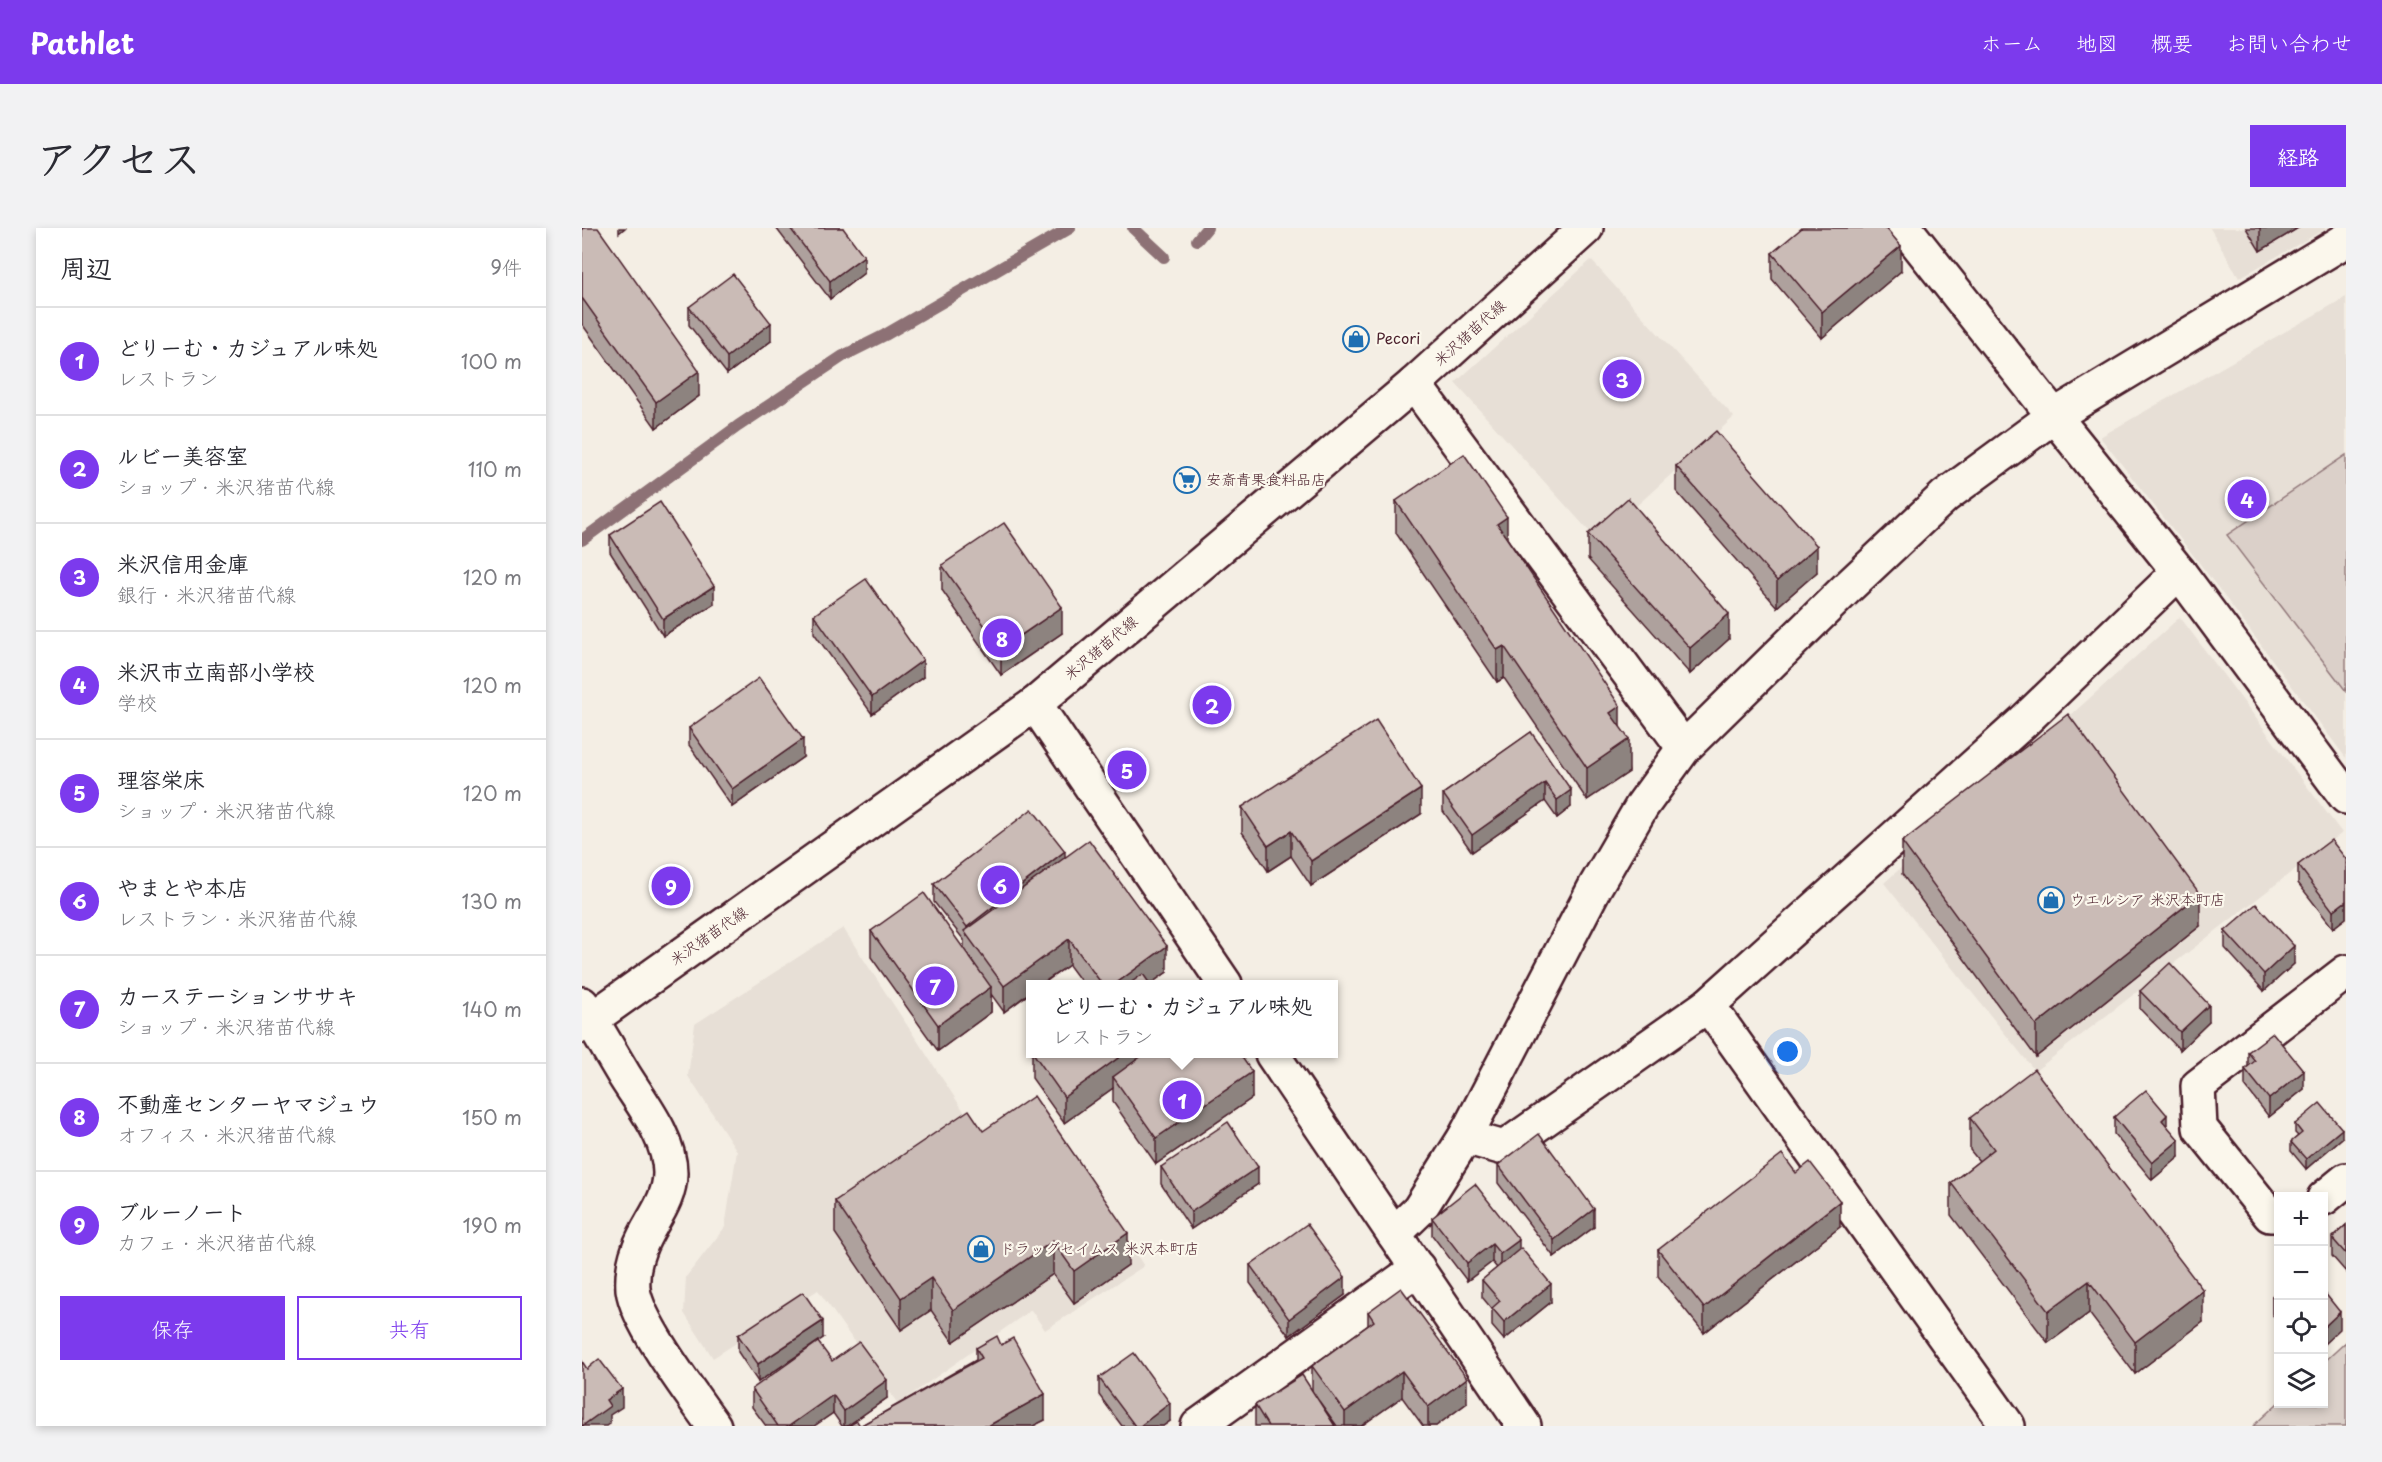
<!DOCTYPE html>
<html lang="ja">
<head>
<meta charset="utf-8">
<style>
	body { margin:0; font-family:"Playpen Sans","Klee One",sans-serif; background:#f2f2f3; color:#2b2b33 }
	.controls { position:absolute; right:18px; bottom:18px; display:grid; overflow:hidden; border-radius:0px; box-shadow:0 3px 9px #0003 }
	.controls button { width:54px; height:54px; display:grid; place-items:center; padding:0; border:0; border-bottom:2px solid #e1e1e2; background:#fff; color:#2b2b33; font:30px sans-serif }
	.you { position:absolute; left:1206px; top:824px; width:21px; height:21px; margin:-15px; border:4px solid #fff; border-radius:50%; background:#1a73e8; box-shadow:0 0 0 9px #1a73e833 }
	.badge { display:grid; place-items:center; width:39px; height:39px; border-radius:50%; background:#7c3aed; color:#fff; font-size:20px; font-weight:700 }
	.pin { position:absolute; translate:-50% -50%; border:3px solid #fff; box-shadow:0 2px 6px #0006 }
	.popup { position:absolute; left:444px; top:752px; width:312px; height:78px; box-sizing:border-box; display:grid; place-content:center; border-radius:0px; background:#fff; filter:drop-shadow(0 2px 4px #0005); font-size:20px; white-space:nowrap; color:#7c7c81 }
	.popup b { font-size:22px; color:#2b2b33 }
	.popup::after { content:''; position:absolute; left:50%; top:100%; margin-left:-12px; border:12px solid transparent; border-top-color:#fff }
	.list { margin:0; padding:0; list-style:none }
	h2 { display:flex; justify-content:space-between; align-items:center; height:78px; margin:0; padding:0 24px; font-size:26px }
	h2 small { font-size:20px; font-weight:400; color:#7c7c81 }
	.list li { display:grid; grid-template-columns:39px 1fr auto; gap:18px; align-items:center; box-sizing:border-box; height:108px; padding:0 24px; border-top:2px solid #e1e1e2 }
	.list b { display:block; font-size:22px; white-space:nowrap }
	.list p { margin:0; font-size:20px; white-space:nowrap; color:#7c7c81 }
	.list em { font-size:20px; font-style:normal; color:#7c7c81 }
	.actions { display:flex; gap:12px; padding:18px 24px }
	.actions a { flex:1; padding:14px 0; border:2px solid #7c3aed; border-radius:0px; text-align:center; font-size:21px; color:#7c3aed }
	.actions .main { background:#7c3aed; color:#fff }
	.icon { flex:none; width:33px; height:33px; fill:none; stroke:currentColor; stroke-width:2; stroke-linecap:round; stroke-linejoin:round }
	.map { position:relative; flex:none; width:1764px; height:1198px; overflow:hidden; border-radius:0px }
	header { display:flex; align-items:center; gap:36px; box-sizing:border-box; height:84px; padding:0 30px; background:#7c3aed; color:#fff }
	header strong { font-size:28px }
	nav { display:flex; gap:33px; margin-inline-start:auto; font-size:21px }
	.intro { display:flex; align-items:center; justify-content:space-between; box-sizing:border-box; height:144px; padding:0 36px }
	h1 { margin:0; font-size:42px }
	.button { padding:15px 27px; border-radius:0px; background:#7c3aed; color:#fff; font-size:21px; font-weight:700 }
	main { display:flex; gap:36px; padding:0 36px }
	aside { flex:1; background:#fff; border-radius:0px; box-shadow:0 3px 9px #0003 }
	.map>svg:first-child { display:block }
	.built { fill:#e7dfd6 }
	.green { fill:#dbd0c9; stroke:#92787a; stroke-width:1.5 }
	.lines { fill:none; stroke-linecap:round; stroke-linejoin:round }
	.stream { stroke:#8d7174; stroke-width:12 }
	.street-casing { stroke:#4a1f2b; stroke-width:38 }
	.secondary-casing { stroke:#4a1f2b; stroke-width:38 }
	.primary-casing { stroke:#4a1f2b; stroke-width:38 }
	.street { stroke:#fbf7ec; stroke-width:33 }
	.secondary { stroke:#fbf7ec; stroke-width:33 }
	.primary { stroke:#fbf7ec; stroke-width:33 }
	.wall { fill:#aea19d; stroke:#4a1f2b; stroke-width:1.5 }
	.shaded-wall { fill:#8d837f; stroke:#4a1f2b; stroke-width:1.5 }
	.building { fill:#cabbb6; stroke:#4a1f2b; stroke-width:1.5 }
	.labels { text-anchor:middle; stroke-width:4.5; stroke-linejoin:round; paint-order:stroke }
	.street-label { font-size:15px; fill:#4a1f2b; stroke:#fbf7ec }
	.poi-label { font-size:15px; fill:#4a1f2b; stroke:#fbf7ec; text-anchor:start }
</style>
</head>
<body>
<header>
<strong>Pathlet</strong>
<nav><a>ホーム</a><a>地図</a><a>概要</a><a>お問い合わせ</a></nav>
</header>
<div class="intro"><h1>アクセス</h1><a class="button">経路</a></div>
<main>
<aside>
<h2>周辺<small>9件</small></h2>
<ul class="list">
<li><span class="badge">1</span><div><b>どりーむ・カジュアル味処</b><p>レストラン</p></div><em>100 m</em></li>
<li><span class="badge">2</span><div><b>ルビー美容室</b><p>ショップ · 米沢猪苗代線</p></div><em>110 m</em></li>
<li><span class="badge">3</span><div><b>米沢信用金庫</b><p>銀行 · 米沢猪苗代線</p></div><em>120 m</em></li>
<li><span class="badge">4</span><div><b>米沢市立南部小学校</b><p>学校</p></div><em>120 m</em></li>
<li><span class="badge">5</span><div><b>理容栄床</b><p>ショップ · 米沢猪苗代線</p></div><em>120 m</em></li>
<li><span class="badge">6</span><div><b>やまとや本店</b><p>レストラン · 米沢猪苗代線</p></div><em>130 m</em></li>
<li><span class="badge">7</span><div><b>カーステーションササキ</b><p>ショップ · 米沢猪苗代線</p></div><em>140 m</em></li>
<li><span class="badge">8</span><div><b>不動産センターヤマジュウ</b><p>オフィス · 米沢猪苗代線</p></div><em>150 m</em></li>
<li><span class="badge">9</span><div><b>ブルーノート</b><p>カフェ · 米沢猪苗代線</p></div><em>190 m</em></li>
</ul>
<div class="actions"><a class="main">保存</a><a>共有</a></div>
</aside>
<div class="map">
<svg width="1764" height="1198" viewBox="0 0 1764 1198">
	<rect width="100%" height="100%" fill="#f4eee4"/>
	<filter id="ink" filterUnits="userSpaceOnUse"><feTurbulence type="fractalNoise" baseFrequency=".0167" numOctaves="2"/><feDisplacementMap in="SourceGraphic" scale="12" xChannelSelector="R" yChannelSelector="G"/><feConvolveMatrix kernelMatrix="1 2 1 2 8 2 1 2 1" color-interpolation-filters="sRGB"/></filter>
	<g filter="url(#ink)">
		<g class="built">
			<path d="M1628,0H1745L1657,50Z"/>
			<path d="M1009,32L1152,189L1016,313L873,155Z"/>
			<path d="M1764,69V530L1615,332L1518,209Z"/>
			<path d="M1598,389L1760,605L1453,843L1302,655Z"/>
			<path d="M261,700L406,920L461,885L562,1038L463,1102L449,1082L316,1176L236,1062L131,1130L102,1085L104,1049L143,999L155,923L106,848L113,796Z"/>
		</g>
		<g class="green">
			<path d="M1764,227V463L1645,307Z"/>
			<path d="M1764,1114V1198H1671L1696,1175L1742,1176V1134Z"/>
		</g>
		<g class="lines">
			<g class="stream">
				<path d="M551,0L582,29"/>
				<path d="M615,12L625,0"/>
				<path d="M0,312L156,198L261,128L303,107L488,0"/>
			</g>
			<defs>
				<g id="street">
					<path d="M832,156L1102,520"/>
					<path d="M1126,777L1426,1198"/>
					<path d="M883,909L922,920L1126,777L1440,495L1597,344"/>
					<path d="M1742,970L1764,952"/>
					<path d="M1696,987H1688L1618,900L1616,858L1764,744"/>
					<path d="M812,1006L837,982L883,909L1013,659L1060,578L1102,520L1264,361L1363,268L1472,188L1323,0"/>
					<path d="M616,1198L836,1040"/>
				</g>
				<g id="secondary">
					<path d="M1764,12L1472,188L1597,344L1764,569"/>
					<path d="M453,476L643,756"/>
					<path d="M0,776C14,800 28,823 42,847C60,876 88,910 88,945C88,975 66,995 57,1021C52,1034 50,1046 51,1061C55,1095 111,1168 132,1198"/>
					<path d="M690,826L942,1198"/>
				</g>
				<path id="primary" d="M0,798L453,476L832,156L1004,0"/>
			</defs>
			<use href="#street" class="street-casing"/>
			<use href="#secondary" class="secondary-casing"/>
			<use href="#primary" class="primary-casing"/>
			<use href="#street" class="street"/>
			<use href="#secondary" class="secondary"/>
			<use href="#primary" class="primary"/>
		</g>
		<g class="wall">
			<path d="M0,0L117,168L74,200L0,96Z"/>
			<path d="M194,0H261L282,45L248,71Z"/>
			<path d="M1664,0H1716L1678,23Z"/>
			<path d="M1190,25L1319,43L1240,110L1190,51Z"/>
			<path d="M107,79L189,113L145,146L107,97Z"/>
			<path d="M1094,238L1235,344L1195,379L1094,263Z"/>
			<path d="M814,273L925,310L1038,499L1047,544L1005,572L922,450L915,454L814,305Z"/>
			<path d="M1006,306L1147,411L1108,446L1006,331Z"/>
			<path d="M28,307L132,376L81,408L28,324Z"/>
			<path d="M360,337L480,405L419,447L360,362Z"/>
			<path d="M232,387L341,449L290,486L232,405Z"/>
			<path d="M107,500L221,529L150,579L107,517Z"/>
			<path d="M949,504L989,579L975,590L963,573L890,624L861,583V566Z"/>
			<path d="M660,579L839,586L729,658L709,628L686,643L660,604Z"/>
			<path d="M1320,614L1618,698L1454,829L1320,646Z"/>
			<path d="M483,629L585,744L568,756H501L487,737L422,784L409,766V784L356,823L289,729V703L382,721V712L352,674V656Z"/>
			<path d="M1764,631V690L1751,700L1716,655V637Z"/>
			<path d="M1643,703L1712,736L1682,763L1643,720Z"/>
			<path d="M1558,763L1627,794L1598,822L1558,781Z"/>
			<path d="M1666,824L1722,861L1687,889L1663,858V841L1666,838Z"/>
			<path d="M450,825H657L670,870L574,936L531,874V860L482,895L450,850Z"/>
			<path d="M1532,889L1585,897L1597,929L1570,952L1532,906Z"/>
			<path d="M1388,890L1621,1094L1553,1146L1507,1085L1466,1115L1369,987V955L1397,933L1388,922Z"/>
			<path d="M1713,896L1760,910L1724,941L1709,923V914L1716,908L1713,905Z"/>
			<path d="M401,903L546,1037L492,1075L471,1046L371,1114L349,1082L319,1102L253,1005V973Z"/>
			<path d="M916,937L1012,999L972,1029L916,955Z"/>
			<path d="M579,939L676,956L609,1001L579,956Z"/>
			<path d="M850,990L937,1022L969,1074L922,1112L910,1098V1081L900,1069V1052L915,1040L910,1034L885,1053L850,1007Z"/>
			<path d="M1764,997V1044L1750,1028V1010Z"/>
			<path d="M1258,999L1122,1105L1076,1048V1022Z"/>
			<path d="M668,1037L763,1067L707,1108L668,1055Z"/>
			<path d="M1696,1062V1093L1690,1086V1068Z"/>
			<path d="M786,1084L885,1175L854,1198H841L820,1169L779,1198H755L737,1173L753,1198H673V1177L730,1163V1138L786,1098Z"/>
			<path d="M156,1107L241,1110L176,1154L156,1124Z"/>
			<path d="M394,1120L463,1192L451,1198H266H278L394,1132Z"/>
			<path d="M250,1133L305,1170L265,1198H260L251,1185L232,1198H184L170,1179V1161Z"/>
			<path d="M517,1150L588,1193L581,1198H540L517,1167Z"/>
		</g>
		<g class="shaded-wall">
			<path d="M37,0H43L37,5Z"/>
			<path d="M1678,0H1716L1678,23Z"/>
			<path d="M1319,18V43L1240,110V84Z"/>
			<path d="M282,28V45L248,71V53Z"/>
			<path d="M189,95V113L145,146V129Z"/>
			<path d="M117,143V168L74,200V174Z"/>
			<path d="M925,289V321L915,296Z"/>
			<path d="M1235,318V344L1195,379V353Z"/>
			<path d="M132,358V376L81,408V391Z"/>
			<path d="M480,379V405L419,447V421Z"/>
			<path d="M1147,386V411L1108,446V420Z"/>
			<path d="M922,418V450L915,454V422Z"/>
			<path d="M341,432V449L290,486V469Z"/>
			<path d="M1038,478V510L1028,485Z"/>
			<path d="M221,511V529L150,579V561Z"/>
			<path d="M1047,511V544L1005,572V540Z"/>
			<path d="M963,555V573L890,624V607Z"/>
			<path d="M839,561V586L729,658V633Z"/>
			<path d="M989,562V579L975,590V572Z"/>
			<path d="M709,603V628L686,643V618Z"/>
			<path d="M483,623V641L385,708V699Z"/>
			<path d="M1618,666V698L1454,829V797Z"/>
			<path d="M1764,673V690L1751,700V683Z"/>
			<path d="M487,711V737L459,756H448V764L422,784V758Z"/>
			<path d="M585,718V744L568,756H533Z"/>
			<path d="M1712,718V736L1682,763V746Z"/>
			<path d="M409,759V784L356,823V797Z"/>
			<path d="M1627,777V794L1598,822V804Z"/>
			<path d="M543,825H579L531,849V860L482,895V869Z"/>
			<path d="M1722,843V861L1687,889V871Z"/>
			<path d="M670,844V870L574,936V910Z"/>
			<path d="M1585,887V905L1580,892Z"/>
			<path d="M1760,901V910L1724,941V931Z"/>
			<path d="M1597,912V929L1570,952V935Z"/>
			<path d="M676,939V956L609,1001V984Z"/>
			<path d="M1258,973V999L1122,1105V1080Z"/>
			<path d="M1012,981V999L972,1029V1012Z"/>
			<path d="M546,1005V1037L492,1075V1043Z"/>
			<path d="M937,1012V1030L918,1044V1026Z"/>
			<path d="M471,1013V1046L371,1114V1082Z"/>
			<path d="M910,1016V1034L885,1053V1035Z"/>
			<path d="M763,1049V1067L707,1108V1091Z"/>
			<path d="M349,1050V1082L319,1102V1070Z"/>
			<path d="M1507,1053V1085L1466,1115V1083Z"/>
			<path d="M969,1056V1074L922,1112V1094Z"/>
			<path d="M1621,1062V1094L1553,1146V1114Z"/>
			<path d="M1758,1084V1101L1742,1116V1099Z"/>
			<path d="M241,1093V1110L176,1154V1136Z"/>
			<path d="M820,1143V1169L779,1198H763V1184Z"/>
			<path d="M885,1150V1175L854,1198H846V1179Z"/>
			<path d="M305,1152V1170L265,1198H262V1183Z"/>
			<path d="M40,1161V1179L28,1187V1195L24,1198H1L24,1172Z"/>
			<path d="M463,1166V1192L451,1198H406Z"/>
			<path d="M251,1167V1185L232,1198H207Z"/>
			<path d="M588,1175V1193L581,1198H558Z"/>
		</g>
		<g class="building">
			<path d="M0,0H16L117,143L74,174L0,70Z"/>
			<path d="M208,0H261L282,28L248,53Z"/>
			<path d="M1220,0H1304L1319,18L1240,84L1190,25Z"/>
			<path d="M151,46L189,95L145,129L107,79Z"/>
			<path d="M1134,203L1235,318L1195,353L1094,238Z"/>
			<path d="M882,226L925,289L915,296L1038,478L1028,485L1047,511L1005,540L922,418L915,422L814,273Z"/>
			<path d="M1046,270L1147,386L1108,420L1006,306Z"/>
			<path d="M78,274L132,358L81,391L28,307Z"/>
			<path d="M422,295L480,379L419,421L360,337Z"/>
			<path d="M284,351L341,432L290,469L232,387Z"/>
			<path d="M177,450L221,511L150,561L107,500Z"/>
			<path d="M1486,486L1618,666L1454,797L1320,614Z"/>
			<path d="M794,492L839,561L729,633L709,603L686,618L660,579Z"/>
			<path d="M949,504L989,562L975,572L963,555L890,607L861,566Z"/>
			<path d="M450,581L483,623L385,699L352,656Z"/>
			<path d="M507,612L585,718L533,756H520L487,711L422,758L382,703Z"/>
			<path d="M1749,612L1764,631V673L1751,683L1716,637Z"/>
			<path d="M342,665L409,759L356,797L289,703Z"/>
			<path d="M1674,676L1712,718L1682,746L1643,703Z"/>
			<path d="M1588,735L1627,777L1598,804L1558,763Z"/>
			<path d="M561,746L568,756H547Z"/>
			<path d="M1691,805L1722,843L1687,871L1663,841L1673,833L1666,824Z"/>
			<path d="M451,825H543L482,869Z"/>
			<path d="M564,825H657L670,844L574,910L531,849Z"/>
			<path d="M1452,841L1621,1062L1553,1114L1507,1053L1466,1083L1369,955L1412,921L1388,890Z"/>
			<path d="M1564,862L1585,887L1580,892L1597,912L1570,935L1532,889Z"/>
			<path d="M452,868L546,1005L492,1043L471,1013L371,1082L349,1050L319,1070L253,973L387,882L401,903Z"/>
			<path d="M1738,875L1760,901L1724,931L1709,914L1720,905L1713,896Z"/>
			<path d="M646,894L676,939L609,984L579,939Z"/>
			<path d="M957,906L1012,981L972,1012L916,937Z"/>
			<path d="M1200,926L1214,945L1228,934L1258,973L1122,1080L1076,1022Z"/>
			<path d="M893,956L937,1012L918,1026L910,1016L885,1035L850,990Z"/>
			<path d="M725,996L763,1049L707,1091L668,1037Z"/>
			<path d="M1764,997V1026L1750,1010Z"/>
			<path d="M939,1020L969,1056L922,1094L910,1080L918,1073L900,1052Z"/>
			<path d="M819,1060L885,1150L846,1179L820,1143L763,1184L730,1138L792,1093L786,1084Z"/>
			<path d="M1696,1062V1076L1690,1068Z"/>
			<path d="M221,1064L241,1093L176,1136L156,1107Z"/>
			<path d="M1742,1064L1758,1084L1742,1099Z"/>
			<path d="M415,1108L419,1117L431,1110L463,1166L406,1198H266L275,1193L278,1198L400,1130L394,1120Z"/>
			<path d="M236,1114L250,1133L277,1114L305,1152L262,1183L251,1167L207,1198H196L170,1161Z"/>
			<path d="M552,1125L588,1175L558,1198H553L517,1150Z"/>
			<path d="M17,1131L40,1161L24,1172L28,1178L0,1198V1133L5,1141Z"/>
			<path d="M720,1147L753,1198H686L673,1177Z"/>
		</g>
	</g>
	<defs>
		<symbol id="shop-ring" viewBox="-11 -11 22 22"><circle r="9.5" fill="#fbf7ec" stroke="#1f6fb2" stroke-width="1.5"/><path d="M-5-2.5h2.3a2.7 3.5 0 0 1 5.4 0H5L5.5 6h-11ZM-1.5-2.5h3a1.5 2.3 0 0 0-3 0Z" fill="#1f6fb2"/></symbol>
		<symbol id="supermarket-ring" viewBox="-11 -11 22 22"><circle r="9.5" fill="#fbf7ec" stroke="#1f6fb2" stroke-width="1.5"/><path d="M-6-5.5h2.5l.6 2H6L4.5 2H-2.5L-4.4-4H-6ZM-1.5 3.2a1.3 1.3 0 1 0 .1 0ZM3 3.2a1.3 1.3 0 1 0 .1 0Z" fill="#1f6fb2"/></symbol>
	</defs>
	<g fill-rule="evenodd">
		<use href="#shop-ring" x="759" y="96" width="30" height="30"/>
		<use href="#supermarket-ring" x="590" y="237" width="30" height="30"/>
		<use href="#shop-ring" x="1454" y="657" width="30" height="30"/>
		<use href="#shop-ring" x="384" y="1006" width="30" height="30"/>
	</g>
	<g class="labels">
		<g class="street-label">
			<text transform="translate(888 105) rotate(-42)" y="5">米沢猪苗代線</text>
			<text transform="translate(519 420) rotate(-40)" y="5">米沢猪苗代線</text>
			<text transform="translate(127 708) rotate(-35)" y="5">米沢猪苗代線</text>
		</g>
		<g class="poi-label">
			<text x="794" y="116">Pecori</text>
			<text x="624" y="257">安斎青果食料品店</text>
			<text x="1488" y="677">ウエルシア 米沢本町店</text>
			<text x="418" y="1026">ドラッグセイムス 米沢本町店</text>
		</g>
	</g>
</svg>
<div class="controls">
<button>+</button>
<button>−</button>
<button><svg class="icon" aria-label="locate" viewBox="0 0 24 24"><circle cx="12" cy="12" r="6"/><path d="M12 2v4M12 18v4M2 12h4M18 12h4"/></svg></button>
<button><svg class="icon" aria-label="layers" viewBox="0 0 24 24"><path d="M12 4l9 5-9 5-9-5zM3 14l9 5 9-5"/></svg></button>
</div>
<div class="you"></div>
<div class="pin badge" style="left:600px;top:872px">1</div>
<div class="popup"><b>どりーむ・カジュアル味処</b>レストラン</div>
<div class="pin badge" style="left:630px;top:477px">2</div>
<div class="pin badge" style="left:1040px;top:151px">3</div>
<div class="pin badge" style="left:1665px;top:271px">4</div>
<div class="pin badge" style="left:545px;top:542px">5</div>
<div class="pin badge" style="left:418px;top:657px">6</div>
<div class="pin badge" style="left:353px;top:758px">7</div>
<div class="pin badge" style="left:420px;top:410px">8</div>
<div class="pin badge" style="left:89px;top:658px">9</div>
</div>
</main>
</body>
</html>
